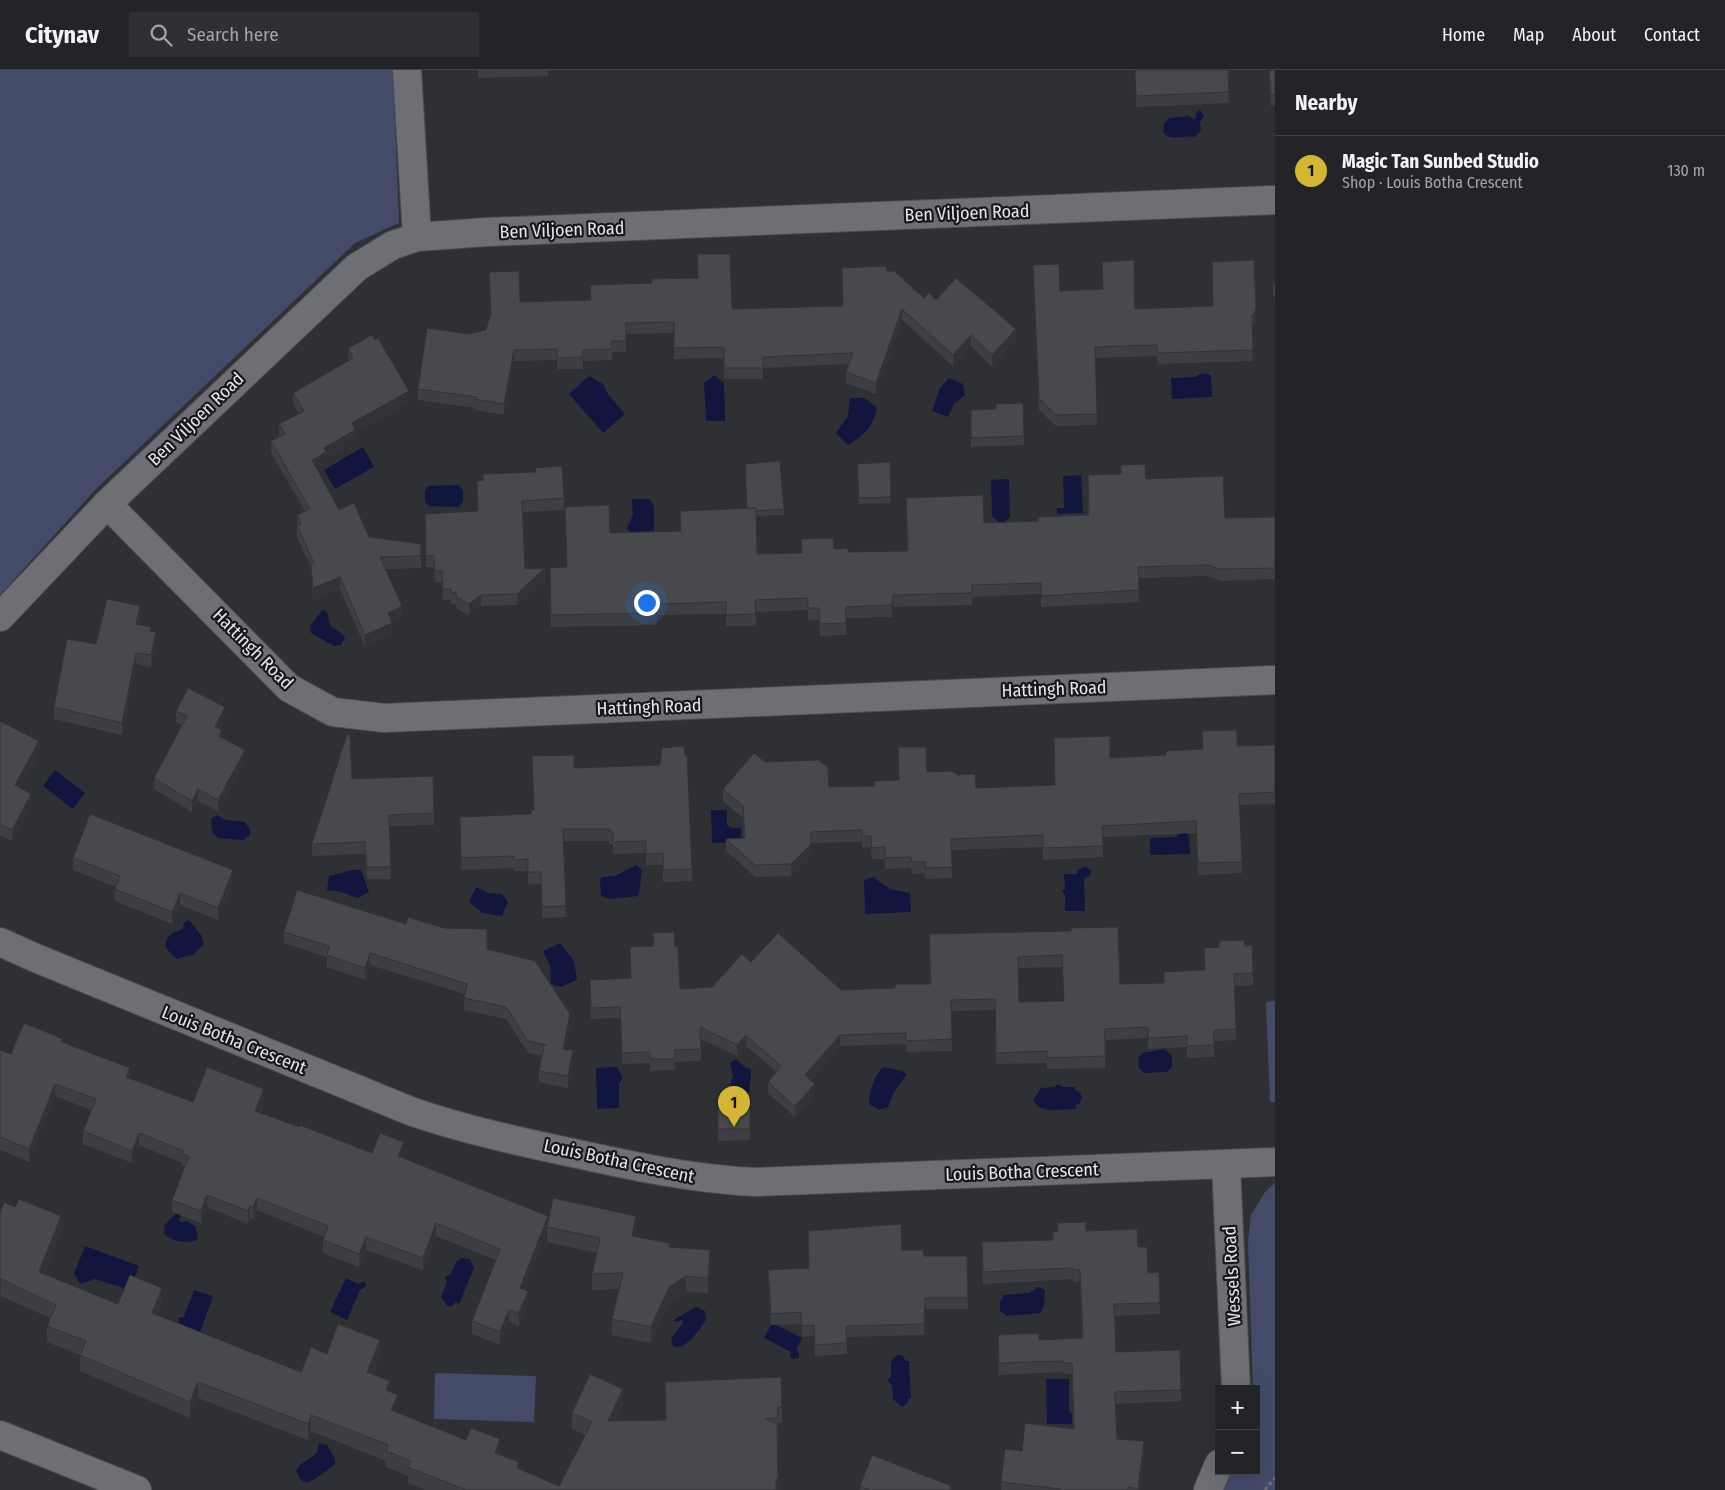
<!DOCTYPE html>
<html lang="en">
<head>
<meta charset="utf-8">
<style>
	body { margin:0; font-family:"Fira Sans Condensed",sans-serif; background:#2f3033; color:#f1f3f6 }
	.controls { position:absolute; right:15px; bottom:15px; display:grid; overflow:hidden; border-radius:0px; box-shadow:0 5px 20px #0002 }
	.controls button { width:45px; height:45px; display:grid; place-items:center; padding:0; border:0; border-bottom:1px solid #404144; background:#232427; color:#f1f3f6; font:25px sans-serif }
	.you { position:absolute; left:646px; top:532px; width:18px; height:18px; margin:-12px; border:4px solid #fff; border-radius:50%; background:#1a73e8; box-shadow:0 0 0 8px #1a73e833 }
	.badge { display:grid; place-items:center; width:32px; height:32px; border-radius:50%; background:#d5b534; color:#111; font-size:16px; font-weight:700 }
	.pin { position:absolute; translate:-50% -41px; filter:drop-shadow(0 1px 2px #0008) }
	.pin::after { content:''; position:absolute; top:26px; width:18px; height:15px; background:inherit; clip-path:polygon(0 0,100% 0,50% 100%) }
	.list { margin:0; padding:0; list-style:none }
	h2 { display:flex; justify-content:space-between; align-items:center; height:65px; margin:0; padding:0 20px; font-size:21px }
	h2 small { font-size:16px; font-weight:400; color:#a3a4a7 }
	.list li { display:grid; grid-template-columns:32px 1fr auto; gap:15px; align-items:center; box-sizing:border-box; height:70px; padding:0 20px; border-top:1px solid #404144 }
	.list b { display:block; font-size:19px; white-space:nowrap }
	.list p { margin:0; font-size:16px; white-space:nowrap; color:#a3a4a7 }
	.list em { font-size:16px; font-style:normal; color:#a3a4a7 }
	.icon { flex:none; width:28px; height:28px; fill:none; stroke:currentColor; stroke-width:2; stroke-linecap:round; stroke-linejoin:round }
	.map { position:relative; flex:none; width:1275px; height:1420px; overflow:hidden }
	header { display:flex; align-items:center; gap:30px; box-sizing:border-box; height:70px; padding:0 25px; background:#232427; border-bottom:1px solid #404144 }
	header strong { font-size:24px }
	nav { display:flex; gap:28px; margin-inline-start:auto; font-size:18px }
	.search { width:350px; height:45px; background:#2f3033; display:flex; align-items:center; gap:12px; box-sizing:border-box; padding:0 18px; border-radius:0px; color:#a3a4a7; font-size:19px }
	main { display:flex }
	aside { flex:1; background:#232427 }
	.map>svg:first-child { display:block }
	.green { fill:#444b69 }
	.water { fill:#12163f }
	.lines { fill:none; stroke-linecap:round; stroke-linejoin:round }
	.minor-casing { stroke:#4c4d50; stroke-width:30 }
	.path { stroke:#6e6f72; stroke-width:3; stroke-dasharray:4 2.5; stroke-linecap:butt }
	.minor { stroke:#6e6f74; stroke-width:28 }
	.wall { fill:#3e3f42; fill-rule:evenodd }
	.shaded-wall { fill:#323336 }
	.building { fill:#48494d; stroke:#323336; fill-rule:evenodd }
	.labels { text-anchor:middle; stroke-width:4.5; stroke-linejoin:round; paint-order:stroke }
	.street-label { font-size:18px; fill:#e4e5e7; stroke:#17181a }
</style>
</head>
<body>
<header>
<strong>Citynav</strong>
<div class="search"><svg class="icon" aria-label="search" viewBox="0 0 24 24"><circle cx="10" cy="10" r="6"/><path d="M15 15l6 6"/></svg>Search here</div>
<nav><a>Home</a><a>Map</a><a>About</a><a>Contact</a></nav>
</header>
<main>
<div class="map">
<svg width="1275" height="1420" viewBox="0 0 1275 1420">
	<rect width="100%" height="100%" fill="#2f3034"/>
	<g class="green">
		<path d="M0,0H393L399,153L355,173L96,419L0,525Z"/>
		<path d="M1275,931V1032H1270L1266,932Z"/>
		<path d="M1275,1113V1420H1224L1231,1401H1256V1319H1253L1248,1170L1251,1145L1265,1122Z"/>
		<path d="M435,1303L536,1306L534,1352L434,1349Z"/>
	</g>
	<g class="water">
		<path d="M1200,40L1204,45L1200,53L1201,60L1195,67C1184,65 1170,72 1163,62L1164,53L1169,48L1189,46L1195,50L1197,41Z"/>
		<path d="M1202,303L1211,305L1212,327L1172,329L1171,308L1195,307Z"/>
		<path d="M714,305L724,313L725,351H706L704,313Z"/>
		<path d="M589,306L603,314L608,324L625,344L603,363L569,324Z"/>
		<path d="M949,308L963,314L965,325L954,334L948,347L932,341L940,318Z"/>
		<path d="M850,328H865L877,338C874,356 863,367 848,375L836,363L848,346Z"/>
		<path d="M363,377L374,397L335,419L324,400Z"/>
		<path d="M1081,405L1083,443L1057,444V438H1064L1063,406Z"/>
		<path d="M1009,409L1010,447L1002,454L992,447L991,410Z"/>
		<path d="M459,415L463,421V431L459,437L429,436L425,432V421L428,416Z"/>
		<path d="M632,429H650L654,437V463L635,469L627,458L633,445Z"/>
		<path d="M322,540L327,542L330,556L343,564L345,568L341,575L334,576L311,563L310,556Z"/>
		<path d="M55,700L85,723L73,739L43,716Z"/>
		<path d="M711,740H727V755L731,758H741L742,772L712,773Z"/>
		<path d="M217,745L225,750L245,752L250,759V765L244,770L218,768L212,761L211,749Z"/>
		<path d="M1183,760L1189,766L1190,784L1150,785V768L1176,767Z"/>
		<path d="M636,795L642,800C640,807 641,821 638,826L611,829L601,826L600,810L602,807L615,806Z"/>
		<path d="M1085,796L1091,801L1090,806L1084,809L1085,841H1065V825L1062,821L1065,818L1064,804H1077L1078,800Z"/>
		<path d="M352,800H361L369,822L358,828L338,821L327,820L329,806Z"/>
		<path d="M873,807L890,819L910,823L911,842L865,844L864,810Z"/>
		<path d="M476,817L488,823L502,824L508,832L502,846L483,843L469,832Z"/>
		<path d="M189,850L201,865L204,874L193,885L176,889L166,878C164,865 173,863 183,859L184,852Z"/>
		<path d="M560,873L574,891L577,910L561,917L551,914L550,896L543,881Z"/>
		<path d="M1164,979L1172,986V997L1167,1002L1144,1003L1139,998L1138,988L1143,983Z"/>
		<path d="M736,989L743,996L750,999C753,1007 748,1013 750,1021L746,1028L735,1027L730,1015L733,1006L730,993Z"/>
		<path d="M617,997L623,1008L619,1014V1038L597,1039L596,998Z"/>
		<path d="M884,997L902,1001L907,1004L894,1022L888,1037L879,1040L870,1035C867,1025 875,1003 884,997Z"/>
		<path d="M1058,1014L1062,1017H1075V1020L1080,1022L1082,1027L1080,1033L1076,1035V1039C1060,1039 1041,1045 1033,1030L1041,1018L1055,1017Z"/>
		<path d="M177,1143L181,1146L179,1149L181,1153L187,1151L195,1156L198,1166L197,1170C186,1174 171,1172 164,1163L165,1154Z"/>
		<path d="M85,1176L139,1196L130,1220L95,1209L80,1214L74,1204Z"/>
		<path d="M462,1188L470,1189L474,1198L459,1234L456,1232L452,1236H447L441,1227L447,1212L445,1207L450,1205L457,1191Z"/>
		<path d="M346,1208L358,1214L364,1211L367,1216L360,1220L347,1250L330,1242Z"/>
		<path d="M1038,1217L1045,1220L1044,1236L1040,1243L1007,1246L1000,1241V1232L1004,1225L1029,1223Z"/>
		<path d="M194,1220L213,1226L200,1263L179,1255L178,1248L184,1247Z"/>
		<path d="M696,1237L705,1241L706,1250C699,1260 686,1281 673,1276L671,1268L683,1253L682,1250L675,1252V1249Z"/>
		<path d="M771,1255H776L802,1268L796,1280L799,1282V1288L792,1289L790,1287L791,1282L764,1268Z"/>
		<path d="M897,1285H902L906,1291H909L911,1328L908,1329L907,1334L902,1337L893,1329L892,1315L887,1311L891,1306V1292Z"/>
		<path d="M1046,1309H1069V1341L1072,1344V1354H1047Z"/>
		<path d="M319,1373L327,1375L335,1389V1394C332,1397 311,1413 306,1413L301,1410L296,1401L300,1395L317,1383Z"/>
	</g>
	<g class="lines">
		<defs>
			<g id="minor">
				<path d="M407,0L417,167"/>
				<path d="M107,434L289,618L333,642L384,648L1275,610"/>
				<path d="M0,547L107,434L357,197L393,175L417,167L487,162L1275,130"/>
				<path d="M0,872L38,889L413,1042C463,1059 513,1070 564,1081C628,1095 690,1109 755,1112L1275,1092"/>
				<path d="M1226,1094L1236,1319"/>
				<path d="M0,1365L137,1420"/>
				<path d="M1208,1420L1219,1394"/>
			</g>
		</defs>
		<use href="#minor" class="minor-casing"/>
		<path class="path" d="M1265,1420L1275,1408"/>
		<use href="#minor" class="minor"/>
	</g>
	<g class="wall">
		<path d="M478,0H548V6L478,8Z"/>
		<path d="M1135,0H1228L1229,33L1136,37Z"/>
		<path d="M1272,0H1275V36H1271L1269,1Z"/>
		<path d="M1254,190L1256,250L1254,256H1252L1253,291L1158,294L1157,286L1095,288L1097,355L1056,356L1039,340L1033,195L1060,221L1103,219L1102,192L1135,239L1213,236L1212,192Z"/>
		<path d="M842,198L887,201L924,228L936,230L1016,270L992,297L971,276L953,296L902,250L876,324L846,313V302L849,294L763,298V309H724V288L674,289V263L626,264V282H612V290L583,291V299H557V290L514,291L504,345L475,340V338L418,330V319L468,264L486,260L491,244L489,202L520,232L590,230V215L732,239L843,236Z"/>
		<path d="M1275,213V228L1273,225V215Z"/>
		<path d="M348,278L409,333L355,363V372L326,388V393L316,399L339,440L369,467L421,486V498L385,499L402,548L392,552V565L365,577L340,519L313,530L311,498L297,467V445L305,441L271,383V371L279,366V354L299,344L293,334V323L348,291Z"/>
		<path d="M971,340L1024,366V375L971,377Z"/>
		<path d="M890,392L891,433L859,434L857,394Z"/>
		<path d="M1146,409L1225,448L1275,447V509L1220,511L1208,506L1138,508L1139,532L1041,537V524L972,527V535L893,537L892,547L846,548V565L820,566L819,550H808V540L756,542V556H726V544L657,545V555L551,557L550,498L567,497L565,437L610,463L681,461L680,441L784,439V445L756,446L757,484L801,483L834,479L848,482L907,481L906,428L984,453L1038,451L1088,445V417Z"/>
		<path d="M477,411L564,428V440L523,442L525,499L545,510L517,535L481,536L469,545L456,538V534H451V530H443L442,512H435L434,497H426L425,444L478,441Z"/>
		<path d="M140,548L138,554L151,561L156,574L151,597L136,594L122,665L54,649V637L96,574Z"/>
		<path d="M176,641L225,649L220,659L222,668L245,692L218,741L198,731L192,742L154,719V708L182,655L176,652Z"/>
		<path d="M0,651L39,683L20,718L31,735L12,771L0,765Z"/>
		<path d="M1054,668L1110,688L1166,685L1203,679L1237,676L1275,675V734L1240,735L1242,803L1198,805L1196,763L1103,767V787L1043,790V777L951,780L952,808L925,809V803L912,804L911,798L885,799V789H872L871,777L862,778V772L811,773V786L791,806L755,807L726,781V769L744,768L743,748L723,731V719L765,692L829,717L874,716L899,710L898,677L927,702L976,718L1055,715Z"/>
		<path d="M532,686L574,698L692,799V811L663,812V795H646V783L613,784V774H609V771H563L566,847L542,848L541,814H528V801H514V798L461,800L460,747L531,744L534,740Z"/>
		<path d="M352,709L434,743V755L390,756L391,809H367L365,784L312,786V774Z"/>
		<path d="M73,788L233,812L218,850L180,835L172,854L115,831V819L116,817L73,800Z"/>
		<path d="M406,854L487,879L570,956L565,979L573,992L568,1018L539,1012V1001L542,986L528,983L506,949L464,940V928L465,924L370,895L365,910L327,897V887L284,873V862Z"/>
		<path d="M1071,861L1120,914L1164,913V902L1205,900L1245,876L1253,903V915L1234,916L1236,970L1214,971V987L1187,988V977L1148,979V968L1105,970V998L1047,999V993L996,994L995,940L951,941L952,981L906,982V974L840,976L811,1010L815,1025L795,1047L768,1023V1012L776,1002L746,976L737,986L701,969V991L675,992V1000L650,1001V993L622,994L620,948L591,949L590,910L631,908L630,877L653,876V863L675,876L680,919L712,917L751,892L841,920L895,918L930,914L929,864ZM1062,897L1064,931L1019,932L1018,898Z"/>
		<path d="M63,972L130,1008L193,1032L264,1031L260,1043L372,1083L404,1085L403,1088L548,1152L636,1162L635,1167L670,1177L710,1196L708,1223L686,1222L669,1232L651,1273L612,1265V1249L619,1219L592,1220V1204L597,1183L547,1172V1161L524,1219L528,1233L519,1256L509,1252L500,1275L472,1264V1251L496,1190L436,1166L423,1200L366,1180L359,1197L323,1183V1170L324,1167L257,1140L253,1149H250L248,1154L207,1137L201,1153L172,1142V1130L185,1097L182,1096V1093L139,1075L132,1093L83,1074V1061L91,1040L55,1026L29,1092L0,1080V980L11,984Z"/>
		<path d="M718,1031H750V1070L718,1071Z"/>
		<path d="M15,1137L61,1162L44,1204L118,1234L162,1235L157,1245L301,1302L327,1284L380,1286L373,1304L390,1322L398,1341L397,1342L500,1385L519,1399L559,1416L585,1365L572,1359V1343L623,1335L615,1351L666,1350L665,1312L782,1337V1353H778V1420H425L408,1413V1406L386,1397V1391L311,1361L308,1370L198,1328L190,1348L80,1301V1285L47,1272V1256L50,1248L1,1226L0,1228V1143Z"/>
		<path d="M1057,1153L1086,1161L1138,1177L1160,1233V1244L1115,1246L1116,1282L1181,1320V1331L1115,1334L1117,1369L1144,1383L1140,1420H1001V1412L1022,1381L1074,1359L1072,1304H1063V1302L999,1305L998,1265L1039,1270L1082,1268L1080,1211L1074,1212L1073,1209L983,1214L982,1172L1053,1170L1057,1162Z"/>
		<path d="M808,1161L902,1180L924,1186H967L968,1239H925L924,1265L847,1267V1284L815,1286L814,1266L802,1267L801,1254L771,1255L768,1200L809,1198Z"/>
		<path d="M860,1416L951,1420H860Z"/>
	</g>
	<g class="shaded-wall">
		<path d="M1256,238V250L1254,256V244Z"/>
		<path d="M902,239V250L876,324V313Z"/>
		<path d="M1016,259V270L992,297V285Z"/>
		<path d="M971,265V276L953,296V285Z"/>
		<path d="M514,280V291L504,345V334Z"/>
		<path d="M409,321V333L355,363V372L326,388V393L312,401V390L324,378L352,353Z"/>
		<path d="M545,498V510L517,535V524Z"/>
		<path d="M340,507V519L313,530V518Z"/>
		<path d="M481,525V536L469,545V534Z"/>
		<path d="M893,525V537L892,547V535Z"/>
		<path d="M140,536V548L136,566V554Z"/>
		<path d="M402,536V548L388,554V543Z"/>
		<path d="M392,553V565L365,577V565Z"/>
		<path d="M156,562V574L151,597V585Z"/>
		<path d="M136,583V594L122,665V653Z"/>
		<path d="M225,637V649L215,669V657Z"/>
		<path d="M222,660V672L219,666Z"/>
		<path d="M39,671V683L15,726V715Z"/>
		<path d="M245,680V692L218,741V730Z"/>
		<path d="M198,719V731L192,742V731Z"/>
		<path d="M31,724V735L12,771V760Z"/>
		<path d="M811,774V786L791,806V794Z"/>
		<path d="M233,800V812L218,850V838Z"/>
		<path d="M180,823V835L172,854V842Z"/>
		<path d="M370,883V895L365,910V898Z"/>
		<path d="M570,944V956L563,990V979Z"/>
		<path d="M746,965V976L737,986V975Z"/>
		<path d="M840,965V976L805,1016V1005Z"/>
		<path d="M573,980V992L568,1018V1006Z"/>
		<path d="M130,998V1011L126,1007Z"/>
		<path d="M55,1014V1026L29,1092V1079Z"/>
		<path d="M815,1014V1025L795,1047V1036Z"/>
		<path d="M264,1019V1031L255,1054V1041Z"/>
		<path d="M139,1063V1075L132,1093V1081Z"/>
		<path d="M404,1072V1085L398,1099V1086Z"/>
		<path d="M207,1125V1137L201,1153V1141Z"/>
		<path d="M257,1128V1140L253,1149V1137Z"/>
		<path d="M250,1136V1149L248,1154V1141Z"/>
		<path d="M61,1146V1162L39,1218V1202Z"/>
		<path d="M548,1146V1157H547V1161L520,1230V1218Z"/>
		<path d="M636,1146V1162L632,1182V1166Z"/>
		<path d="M436,1153V1166L423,1200V1188Z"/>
		<path d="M366,1167V1180L359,1197V1184Z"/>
		<path d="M710,1180V1196L708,1223V1208Z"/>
		<path d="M686,1206V1222L669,1232L651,1273V1257L669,1217Z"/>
		<path d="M1,1209V1226L0,1228V1212Z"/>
		<path d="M162,1218V1235L152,1259V1243Z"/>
		<path d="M528,1221V1233L519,1256V1243Z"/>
		<path d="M509,1240V1252L500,1275V1262Z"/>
		<path d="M380,1270V1286L367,1318V1302Z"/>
		<path d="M390,1311V1328L386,1320Z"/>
		<path d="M198,1312V1328L190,1348V1332Z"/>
		<path d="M623,1319V1335L608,1367V1351Z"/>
		<path d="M398,1325V1341L391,1356V1340Z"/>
		<path d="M311,1345V1361L308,1370V1354Z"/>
		<path d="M500,1369V1386L495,1383Z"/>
		<path d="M1144,1371V1383L1140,1420H1138Z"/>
		<path d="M778,1408V1420H776V1410Z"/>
	</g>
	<g class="building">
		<path d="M1135,0H1228L1229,22L1136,26Z"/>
		<path d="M1273,0H1275V25H1271L1269,1Z"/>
		<path d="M697,184H730L732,239L843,236L842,198L886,196L887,201H894L924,228L929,223L936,230L956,208L1016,259L992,285L971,265L953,285L902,239L876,313L846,302L853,283L763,287V298H724V277L674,278V252L626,253V271H612V279L583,280V287L557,288V279L514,280L504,334L475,329L476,327L418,319L427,258L468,264L486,260L491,243L489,202L519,201L520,232L591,230L590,215L652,213V209L698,208Z"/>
		<path d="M1134,190L1135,239L1213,236L1212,192L1254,190L1256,238L1254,244H1252L1253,280L1158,283L1157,275L1095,277L1097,344L1056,345L1039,328L1033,195L1059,194L1060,221L1103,219L1102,192Z"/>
		<path d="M372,265L375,270L378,268L409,321L352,353L355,360L324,378L326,382L312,390L339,440L354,433L369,467L421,474V486L380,487L402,536L388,543L392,553L365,565L340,507L313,518L311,495L314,493L297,455L301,454L297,445L310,439L271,371L285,364L279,354L304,341L293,323L353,288L348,278Z"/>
		<path d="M1023,333L1024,366L971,368V340L996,339V334Z"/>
		<path d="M780,391L784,439L756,441V438L747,439L745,394Z"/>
		<path d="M890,392L891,427L859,428L857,394Z"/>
		<path d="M1145,394L1146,409L1223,406L1225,448L1275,447V498L1220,499L1208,495L1138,497L1139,520L1041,526V513L972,515V523L893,525L892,535L846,537V553L820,554L819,538H808V528L755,530L756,544L726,545V532L657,534V543L551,545L550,498L567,497L565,437L609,435L610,463L681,461L680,441L756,438L757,484L802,483L801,469L833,468L834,479L848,478V482L908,481L906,428L983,425L984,453L1038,451V447L1089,445L1088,405L1121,404V395Z"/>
		<path d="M562,396L564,428L522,431L525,499L545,498L517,524L481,525L469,534L456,527V522L451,523V519H443L442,501H435L434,486H426L425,444L478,441L477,411L483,410V404L536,402L535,398Z"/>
		<path d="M107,529L140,536L136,554L151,557L150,561L156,562L151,585L136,583L122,653L54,637L67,569L96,574Z"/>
		<path d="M188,618L225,637L215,657L222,660L219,666L245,680L218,730L198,719L192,731L154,708L187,646L176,641Z"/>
		<path d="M0,651L39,671L15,715L31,724L12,760L0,754Z"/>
		<path d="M1237,660V676L1275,675V722L1239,724L1242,792L1198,793L1196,751L1102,756L1103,776L1043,778V765L951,769L952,797L925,798V792H912L911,787L885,788V777L872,778L871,766H862V760L811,762V774L791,794L755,795L726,769L745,768L743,736L723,719L754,683L765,692L819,690L828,698L829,717L874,716V711L899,710L898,677H926L927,702L952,701L958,705L975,704L976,718L1055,715L1054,668L1110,666V688L1166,685V681L1203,679L1202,661Z"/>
		<path d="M347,664H350L352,709L433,706L434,743L389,745L391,797H367L365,772L312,774Z"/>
		<path d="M684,676L685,685H687L692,799L663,800V783L646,784V771L613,772V762H609V759H563L566,836L542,837L541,802H528V789L514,790V786L461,788L460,747L531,744V740H534L532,686L574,685V698L660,695L662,678Z"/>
		<path d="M90,744L233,800L218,838L180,823L172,842L115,819L120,806L73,788Z"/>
		<path d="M297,820L406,854L408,847L444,858L487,859V879L535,891L570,944L563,979L573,980L568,1006L539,1001L544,975H546L528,971L506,937L464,928L467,914L370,883L365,898L327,885L329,876L284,862Z"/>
		<path d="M1118,857L1120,914L1164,913V902L1205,900L1204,878L1219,877V871L1244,870L1245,876L1252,875L1253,903L1234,904L1236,959L1214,960V975L1187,976V966L1148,968V957L1105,959V986L1047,988V981L996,983L995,929L951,930L952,969L906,971V963L840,965L805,1005L815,1014L795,1036L768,1012L781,996L746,965L737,975L700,957L701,979L675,980V989H650V982L622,983L620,937L591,938L590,910L631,908L630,877L654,876L653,863L674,862L675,876H678L680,919L712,917L742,884L751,892L778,863L841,920L895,918V914H931L929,864L1071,861V858ZM1062,885L1064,931L1019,932L1018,887Z"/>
		<path d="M24,953L63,969L62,972L130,998L126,1007L193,1032L207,997L264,1019L255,1041L299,1057L300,1055L372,1083L380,1063L404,1072L398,1086L548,1146L520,1218L528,1221L519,1243L509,1240L500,1262L472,1251L500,1179L436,1153L423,1188L366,1167L359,1184L323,1170L328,1156L257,1128L253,1137L250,1136L248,1141L207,1125L201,1141L172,1130L189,1086L182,1084L184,1081L139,1063L132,1081L83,1061L96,1029L55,1014L29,1079L0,1067V980L11,984Z"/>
		<rect x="718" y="1031" width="32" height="28"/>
		<path d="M553,1128L636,1146L632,1166L670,1173L669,1177L710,1180L708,1208L686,1206L669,1217L651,1257L612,1249L623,1203L592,1204L600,1168L547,1157Z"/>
		<path d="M19,1129L61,1146L39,1202L118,1234L130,1205L162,1218L152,1243L301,1302L311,1277L327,1284L338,1254L380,1270L367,1302L390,1311L386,1320L398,1325L391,1340L466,1370L471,1358L500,1369L495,1383L519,1392L517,1398L559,1416L592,1352L572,1343L590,1304L623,1319L608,1351L666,1350L665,1312L781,1307L782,1337H778L777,1348L765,1349L777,1354L778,1408L776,1410V1420H466L408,1397L411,1391L386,1381L388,1375L311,1345L308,1354L198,1312L190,1332L80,1285L86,1271L47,1256L56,1235L1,1209L0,1212V1143L4,1132L15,1137Z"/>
		<path d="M1086,1152V1161L1137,1159L1138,1177H1147L1148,1203L1159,1202L1160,1233L1114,1234L1116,1282L1180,1280L1181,1320L1115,1322L1117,1369L1144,1371L1138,1419L1128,1417L1127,1420H1060V1419L1001,1412L1005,1379L1022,1381L1025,1353L1074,1359L1072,1293H1063V1291L999,1293L998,1265L1039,1263V1270L1083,1268L1080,1200H1074L1073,1198L983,1202L982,1172L1053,1170V1162H1058L1057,1153Z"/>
		<path d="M901,1154L902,1180H923L924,1186H967L968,1228H925L924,1254L846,1256L847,1273L815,1275L814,1255L802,1256L801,1242L771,1244L768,1200L809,1198L808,1161Z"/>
		<path d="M872,1385L951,1416L949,1420H870L860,1416Z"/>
	</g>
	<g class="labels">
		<g class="street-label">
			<text transform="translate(967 143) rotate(-2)" y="6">Ben Viljoen Road</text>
			<text transform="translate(562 160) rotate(-2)" y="6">Ben Viljoen Road</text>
			<text transform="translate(196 349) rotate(-44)" y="6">Ben Viljoen Road</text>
			<text transform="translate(253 579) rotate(45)" y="6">Hattingh Road</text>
			<text transform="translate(1054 619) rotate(-2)" y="6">Hattingh Road</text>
			<text transform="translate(649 637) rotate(-2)" y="6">Hattingh Road</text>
			<text transform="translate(234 970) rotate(22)" y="6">Louis Botha Crescent</text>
			<text transform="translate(619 1091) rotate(12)" y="6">Louis Botha Crescent</text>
			<text transform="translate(1022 1102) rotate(-2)" y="6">Louis Botha Crescent</text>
			<text transform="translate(1232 1206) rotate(-93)" y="6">Wessels Road</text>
		</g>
	</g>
</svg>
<div class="controls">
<button>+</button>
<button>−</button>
</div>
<div class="you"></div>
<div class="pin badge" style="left:734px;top:1057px">1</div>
</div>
<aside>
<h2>Nearby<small></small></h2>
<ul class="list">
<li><span class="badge">1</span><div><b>Magic Tan Sunbed Studio</b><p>Shop · Louis Botha Crescent</p></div><em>130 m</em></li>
</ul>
</aside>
</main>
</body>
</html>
